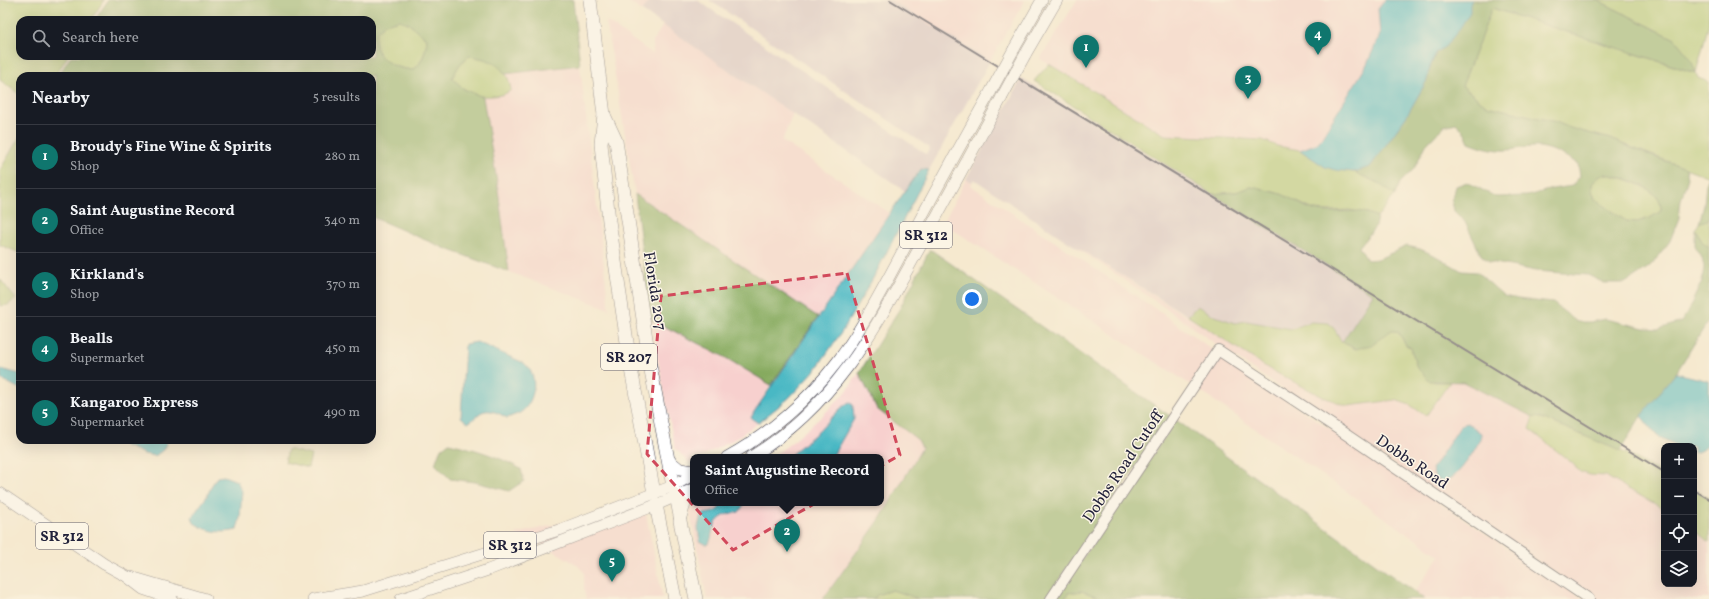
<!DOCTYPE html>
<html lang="en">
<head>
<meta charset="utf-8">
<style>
	body { margin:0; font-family:Vollkorn,serif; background:#242831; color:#f1f3f6 }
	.controls { position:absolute; right:12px; bottom:12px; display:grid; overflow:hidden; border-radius:8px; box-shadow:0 4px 16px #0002 }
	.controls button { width:36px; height:36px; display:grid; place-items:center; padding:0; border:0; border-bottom:1px solid #363941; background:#171b24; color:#f1f3f6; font:20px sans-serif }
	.you { position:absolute; left:972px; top:299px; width:14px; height:14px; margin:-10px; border:3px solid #fff; border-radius:50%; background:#1a73e8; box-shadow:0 0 0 6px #1a73e833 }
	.badge { display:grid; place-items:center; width:26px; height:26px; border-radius:50%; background:#0f766e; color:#fff; font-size:13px; font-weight:700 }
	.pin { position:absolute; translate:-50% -33px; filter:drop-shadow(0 1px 2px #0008) }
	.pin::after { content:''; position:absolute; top:21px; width:14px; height:12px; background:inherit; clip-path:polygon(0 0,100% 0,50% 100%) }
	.popup { position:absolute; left:690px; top:454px; width:194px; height:52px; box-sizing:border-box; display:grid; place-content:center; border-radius:8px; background:#171b24; filter:drop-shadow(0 1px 3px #0005); font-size:13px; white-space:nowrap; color:#9ea1a6 }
	.popup b { font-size:15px; color:#f1f3f6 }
	.popup::after { content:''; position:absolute; left:50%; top:100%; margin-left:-8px; border:8px solid transparent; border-top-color:#171b24 }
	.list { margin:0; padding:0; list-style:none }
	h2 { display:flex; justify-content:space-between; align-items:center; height:52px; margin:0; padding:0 16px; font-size:17px }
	h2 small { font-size:13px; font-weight:400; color:#9ea1a6 }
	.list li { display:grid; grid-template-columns:26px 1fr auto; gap:12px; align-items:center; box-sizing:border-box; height:64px; padding:0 16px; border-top:1px solid #363941 }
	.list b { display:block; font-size:15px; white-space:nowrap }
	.list p { margin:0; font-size:13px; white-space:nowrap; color:#9ea1a6 }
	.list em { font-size:13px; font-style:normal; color:#9ea1a6 }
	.icon { flex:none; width:22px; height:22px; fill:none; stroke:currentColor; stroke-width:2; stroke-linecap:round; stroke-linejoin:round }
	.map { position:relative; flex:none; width:1709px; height:599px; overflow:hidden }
	.search { position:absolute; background:#171b24; box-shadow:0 4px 16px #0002; left:16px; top:16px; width:360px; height:44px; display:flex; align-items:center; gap:10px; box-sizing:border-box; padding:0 14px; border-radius:12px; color:#9ea1a6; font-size:15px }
	.panel { position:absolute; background:#171b24; box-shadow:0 4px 16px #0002; left:16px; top:72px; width:360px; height:372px; border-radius:12px }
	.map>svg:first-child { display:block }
	.built { fill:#f7d0ce; fill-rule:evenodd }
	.industrial { fill:#d2bec4 }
	.green { fill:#a9c46a; stroke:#667352 }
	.forest { fill:#86aa5e; stroke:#54664c; fill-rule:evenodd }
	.water { fill:#4ab8c4; stroke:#366d80 }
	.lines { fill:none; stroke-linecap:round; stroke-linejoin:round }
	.secondary-casing { stroke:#424051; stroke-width:12 }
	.primary-casing { stroke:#424051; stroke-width:12 }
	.highway-casing { stroke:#424051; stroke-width:14 }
	.secondary { stroke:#fff; stroke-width:10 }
	.primary { stroke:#fff; stroke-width:11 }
	.highway { stroke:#fff; stroke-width:13 }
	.rail { stroke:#22223b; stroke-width:2 }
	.primary-bridge-casing { stroke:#424051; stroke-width:12; stroke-linecap:butt }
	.primary-bridge { stroke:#fff; stroke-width:11 }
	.marked { fill:none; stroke:#d1495b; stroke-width:3; stroke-dasharray:8 5; stroke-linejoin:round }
	.labels { text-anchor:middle; stroke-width:3; stroke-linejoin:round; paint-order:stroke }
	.shield { fill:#fcf5e5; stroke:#63616e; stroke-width:1 }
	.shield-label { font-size:15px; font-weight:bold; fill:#22223b }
	.street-label { font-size:16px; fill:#22223b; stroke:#fcf5e5 }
</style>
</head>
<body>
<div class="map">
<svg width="1709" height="599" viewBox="0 0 1709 599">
	<rect width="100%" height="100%" fill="#fcf5e5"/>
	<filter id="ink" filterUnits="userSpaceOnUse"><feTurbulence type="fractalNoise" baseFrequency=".025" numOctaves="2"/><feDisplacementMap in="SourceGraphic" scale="8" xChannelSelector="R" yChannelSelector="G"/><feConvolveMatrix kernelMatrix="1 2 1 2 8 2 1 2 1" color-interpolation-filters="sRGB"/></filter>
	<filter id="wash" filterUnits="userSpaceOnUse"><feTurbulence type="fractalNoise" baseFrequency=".012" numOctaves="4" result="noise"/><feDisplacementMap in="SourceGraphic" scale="16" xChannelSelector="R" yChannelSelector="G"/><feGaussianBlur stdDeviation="0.9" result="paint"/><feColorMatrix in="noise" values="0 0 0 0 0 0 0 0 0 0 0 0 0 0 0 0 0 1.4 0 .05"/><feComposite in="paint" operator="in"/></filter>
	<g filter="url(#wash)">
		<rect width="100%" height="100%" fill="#f5e9cf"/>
		<g class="built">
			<path d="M626,0H650L642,11Z"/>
			<path d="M890,0H1025L990,61Z"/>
			<path d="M1077,0H1385L1378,9L1380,35L1365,68L1318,143L1300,151L1277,146L1263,140L1165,135L1040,59Z"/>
			<path d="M606,21L653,54V41L663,25L793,114L782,141L890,213L818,317L635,194Z"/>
			<path d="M580,65L609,309L509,272L497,182L483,97L506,94L510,80L505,74Z"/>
			<path d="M966,179L972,182L970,185L1163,314L1214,351L1191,385L943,223Z"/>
			<path d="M1068,242L1269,368L1323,397L1348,406L1395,400L1410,405L1426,415L1450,382H1463L1533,417L1530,429L1572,463L1580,472L1590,475L1605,476L1664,509V584H1694V530L1709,542V599H1594L1220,347L1167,309ZM1467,423L1481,437L1478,444L1453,478Z"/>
			<path d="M650,319L721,355L771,385L754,412L755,422L758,423L735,439L701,457H693V461L690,463L675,448Z"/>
			<path d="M1220,355L1583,599H1424L1414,592L1440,556L1197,389Z"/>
			<path d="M859,373L877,409L919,440L922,448L880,519L823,599H707L688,503L693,501V503H722L720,508L715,513L711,541L713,529L718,520L723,516L730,513L739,512L745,503H881V457H832L854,419L840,409L819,431L790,456L772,457L795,440L822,416L847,391Z"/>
			<path d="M644,504L663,599H586L584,591V572L576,564L549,548L515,534Z"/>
		</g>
		<g class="industrial">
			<path d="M650,0H697L926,154L930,148L709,0H890L990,61L929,170L921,169L919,171L905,191L642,11Z"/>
			<path d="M1022,78L1373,294L1342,342L1335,330L1299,326L1292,329L1246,321L1235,323L1215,316L1197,306L1188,316L1068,242L974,179L972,182L966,179Z"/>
		</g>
		<g class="green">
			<path d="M0,0H104L91,20H20V56H68L55,76H20V95L0,80Z"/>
			<path d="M1597,0H1709V23L1696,73L1698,78L1709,82V177L1607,138L1570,128L1556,122L1487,106L1462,86L1492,8L1695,73L1675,39Z"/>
			<path d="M399,20L408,23L427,39C426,50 423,63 413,70C391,67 372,59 376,33L385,24Z"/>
			<path d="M469,56C491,59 508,65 511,90C505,95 501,95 493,96C475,98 465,91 452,78L460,64Z"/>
			<path d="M1049,64L1165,135L1263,140L1277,146L1300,150L1325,167L1354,172L1378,183L1395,195L1377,217L1368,213L1349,210L1331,211L1314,210L1281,194L1251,187L1236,192L1212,194L1034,81Z"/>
			<path d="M20,136V253L0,245V170Z"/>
			<path d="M1606,174C1623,178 1664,188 1661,211L1650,218L1637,222L1626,221L1595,199L1592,191V184L1598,177Z"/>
			<path d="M1707,219H1709V247L1703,243L1695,230L1699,223Z"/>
			<path d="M0,279L16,299L8,305L0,306Z"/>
			<path d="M1197,306L1215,316L1235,323L1246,321L1292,329L1310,322L1329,323L1335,330L1342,342L1356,349L1392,330L1399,333L1406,345L1411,348L1417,368L1434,382H1450L1426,416L1410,405L1395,400L1348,406L1323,397L1269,369L1188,316Z"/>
			<path d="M1533,417L1542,418L1630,455L1664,474V509L1605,476L1590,475L1580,472L1572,463L1529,429Z"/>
			<path d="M288,449L311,455L308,468L285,462Z"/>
			<path d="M1694,490L1709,498V542L1694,530Z"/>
			<path d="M892,590L920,599H874L877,595Z"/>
			<path d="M1082,591L1103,599H1065L1068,593Z"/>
		</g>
		<g class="forest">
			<path d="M108,0H573L580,65L505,74C496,61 484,58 469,56L460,64L452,78L464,89L483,97L497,182L509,272L444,248L372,217V76H58L71,56H372V20H95ZM399,20L408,23L427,39C426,50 423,63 413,70C391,68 372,58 376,33L385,24Z"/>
			<path d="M1472,0H1597L1675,39L1691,59L1696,73L1492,8L1462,86L1487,106L1556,122L1570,128L1607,138L1657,158L1686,168L1688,178L1681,200L1679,218L1670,241L1659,256L1649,267L1625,283H1604L1588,275L1536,271L1490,262L1481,255L1465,222L1454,211L1452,201L1456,186L1467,182L1496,197L1527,196L1552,189L1572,186L1580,176L1578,164C1567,157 1557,151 1545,148C1532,145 1520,149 1508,150C1494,151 1481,147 1469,142L1465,133L1456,123L1444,126L1426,145L1414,169L1400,183L1395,195L1378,183L1354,172L1370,167L1406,117L1427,80L1430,67L1436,53L1447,45ZM1606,174C1623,177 1664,188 1661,211L1650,218L1637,222L1626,221L1595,199L1592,191V184L1598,177Z"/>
			<path d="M1709,177V219L1699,223L1704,205L1706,184Z"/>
			<path d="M1251,187C1261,189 1271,191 1281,194C1292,198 1303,207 1314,210C1337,216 1354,205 1377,217L1375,227L1359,247L1367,260L1378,259L1407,246L1420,249L1434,255L1462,271L1477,272L1504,296L1518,299L1553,303L1577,322H1590L1605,319L1645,328L1659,329L1681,322L1687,313L1702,281L1704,267L1702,257L1695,248V230L1703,243L1709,247V320L1676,373L1641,416L1620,451L1542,418L1533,417L1463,382L1430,381L1417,368L1411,348L1406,345L1399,333L1392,330L1371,345L1356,349L1342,342L1373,294L1212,194L1236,192Z"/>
			<path d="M635,194L818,317L771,385L721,355L650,319Z"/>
			<path d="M930,249L1170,416L1046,599H920L892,590L877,595L873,599H823L880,519L922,448L918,440L877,409L859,373L900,308Z"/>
			<path d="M1176,420L1424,599H1103L1082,591L1068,593L1065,599H1055Z"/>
			<path d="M449,443C475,449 498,456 521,469L524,481L509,491L475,482L450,479L435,464L440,450Z"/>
		</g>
		<g class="water">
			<path d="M1385,0H1472L1470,4V12L1460,28L1447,45L1436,53L1430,67L1427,80L1406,117L1370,167L1354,172L1335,170L1325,167L1300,150L1318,143L1365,68L1380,35L1378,9Z"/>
			<path d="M921,169L929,170L875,275L843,330L816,369L789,398L758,423L751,418L754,412L905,191Z"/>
			<path d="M477,342L524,363C539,375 536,402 520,413C516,415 511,416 507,418C499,413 487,407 479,414C475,417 473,420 468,423L461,417L465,344Z"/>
			<path d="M1,369L20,374V389L1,379Z"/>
			<path d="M1676,373L1709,381V442L1703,450L1694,453V446H1678L1657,436L1641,416Z"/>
			<path d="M849,402L853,405L854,419L832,457H788L819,431L840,409Z"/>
			<path d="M1467,423L1481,433C1482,442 1462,470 1454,476C1451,479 1446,480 1442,481L1435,478L1432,469L1461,425Z"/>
			<path d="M113,440H168L163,450L155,456L144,454Z"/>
			<path d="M224,476L237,481L242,491L240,518L237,530C221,534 208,532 194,523L192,517L207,496L212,485L217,477Z"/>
			<path d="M722,503H745L739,512C727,513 717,517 713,529C711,536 712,540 707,545L700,541L698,528L701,514C711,513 718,513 722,503Z"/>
		</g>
	</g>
	<g filter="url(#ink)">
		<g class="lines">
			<defs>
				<path id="secondary" d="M1051,599L1218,350L1332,425L1589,599"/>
				<g id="primary">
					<path d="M1014,49L1042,0"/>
					<path d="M1025,55L1057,0"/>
					<path d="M727,457C769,434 808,400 837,362C865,325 886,281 909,240C936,190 963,140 991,91"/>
					<path d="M751,457C836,405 875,329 921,245C948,196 975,146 1002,97"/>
					<path d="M668,459L680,469L693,471"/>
					<path d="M674,490L680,521"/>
					<path d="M0,493L104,564L126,576L143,589L172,599"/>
					<path d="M680,520L688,495L693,490"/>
					<path d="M131,577L206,599"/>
					<path d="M313,599L363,591L559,530L673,486L693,475"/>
					<path d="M401,599L488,570L656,505L693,489"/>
				</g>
				<g id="highway">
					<path d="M590,0L604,115L601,144L609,221L631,369L654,493"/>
					<path d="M604,115L616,141L650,365L673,486"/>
					<path d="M656,505L675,599"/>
					<path d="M680,521L696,599"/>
				</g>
			</defs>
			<use href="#secondary" class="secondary-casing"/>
			<use href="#primary" class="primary-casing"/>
			<use href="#highway" class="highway-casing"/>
			<use href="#secondary" class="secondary"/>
			<use href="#primary" class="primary"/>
			<use href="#highway" class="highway"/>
			<g class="rail">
				<path d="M890,0L1664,472"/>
				<path d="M1694,490L1709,499"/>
			</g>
			<defs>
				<g id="primary-bridge">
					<path d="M991,91L1014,49"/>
					<path d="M1002,97L1025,55"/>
				</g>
			</defs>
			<use href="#primary-bridge" class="primary-bridge-casing"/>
			<use href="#primary-bridge" class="primary-bridge"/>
		</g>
	</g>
	<path d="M0 0H1709V599H0ZM847,273L900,455L733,550L647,454L661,296Z" fill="#f5e9cf" fill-opacity=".55" fill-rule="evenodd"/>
	<path class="marked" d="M847,273L900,455L733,550L647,454L661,296Z"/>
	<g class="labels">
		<g class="shield">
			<rect x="900" y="222" width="52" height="26" rx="3"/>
			<rect x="601" y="344" width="56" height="26" rx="3"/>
			<rect x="36" y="523" width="52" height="26" rx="3"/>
			<rect x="484" y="532" width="52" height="26" rx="3"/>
		</g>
		<g class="shield-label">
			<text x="926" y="240">SR 312</text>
			<text x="629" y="362">SR 207</text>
			<text x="62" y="541">SR 312</text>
			<text x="510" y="550">SR 312</text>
		</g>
		<g class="street-label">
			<text transform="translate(656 291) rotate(81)" y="6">Florida 207</text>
			<text transform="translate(1413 461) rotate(34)" y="6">Dobbs Road</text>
			<text transform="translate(1122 466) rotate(-56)" y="6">Dobbs Road Cutoff</text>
		</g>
	</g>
</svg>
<div class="controls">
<button>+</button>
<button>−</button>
<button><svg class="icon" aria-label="locate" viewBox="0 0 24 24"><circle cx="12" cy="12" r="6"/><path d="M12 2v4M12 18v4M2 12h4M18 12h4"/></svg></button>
<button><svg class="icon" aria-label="layers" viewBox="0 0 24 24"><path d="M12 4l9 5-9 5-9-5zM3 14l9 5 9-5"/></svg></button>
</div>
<div class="you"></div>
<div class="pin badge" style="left:1086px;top:68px">1</div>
<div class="pin badge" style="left:787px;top:552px">2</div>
<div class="popup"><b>Saint Augustine Record</b>Office</div>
<div class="pin badge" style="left:1248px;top:99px">3</div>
<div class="pin badge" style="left:1318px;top:55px">4</div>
<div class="pin badge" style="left:612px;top:582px">5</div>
<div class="search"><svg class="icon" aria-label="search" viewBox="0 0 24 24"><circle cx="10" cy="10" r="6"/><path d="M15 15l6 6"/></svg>Search here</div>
<section class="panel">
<h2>Nearby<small>5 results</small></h2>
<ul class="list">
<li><span class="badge">1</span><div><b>Broudy's Fine Wine &amp; Spirits</b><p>Shop</p></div><em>280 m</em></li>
<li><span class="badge">2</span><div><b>Saint Augustine Record</b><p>Office</p></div><em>340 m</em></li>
<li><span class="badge">3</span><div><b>Kirkland's</b><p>Shop</p></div><em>370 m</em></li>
<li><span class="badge">4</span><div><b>Bealls</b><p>Supermarket</p></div><em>450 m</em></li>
<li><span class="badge">5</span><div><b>Kangaroo Express</b><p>Supermarket</p></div><em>490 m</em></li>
</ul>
</section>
</div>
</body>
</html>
